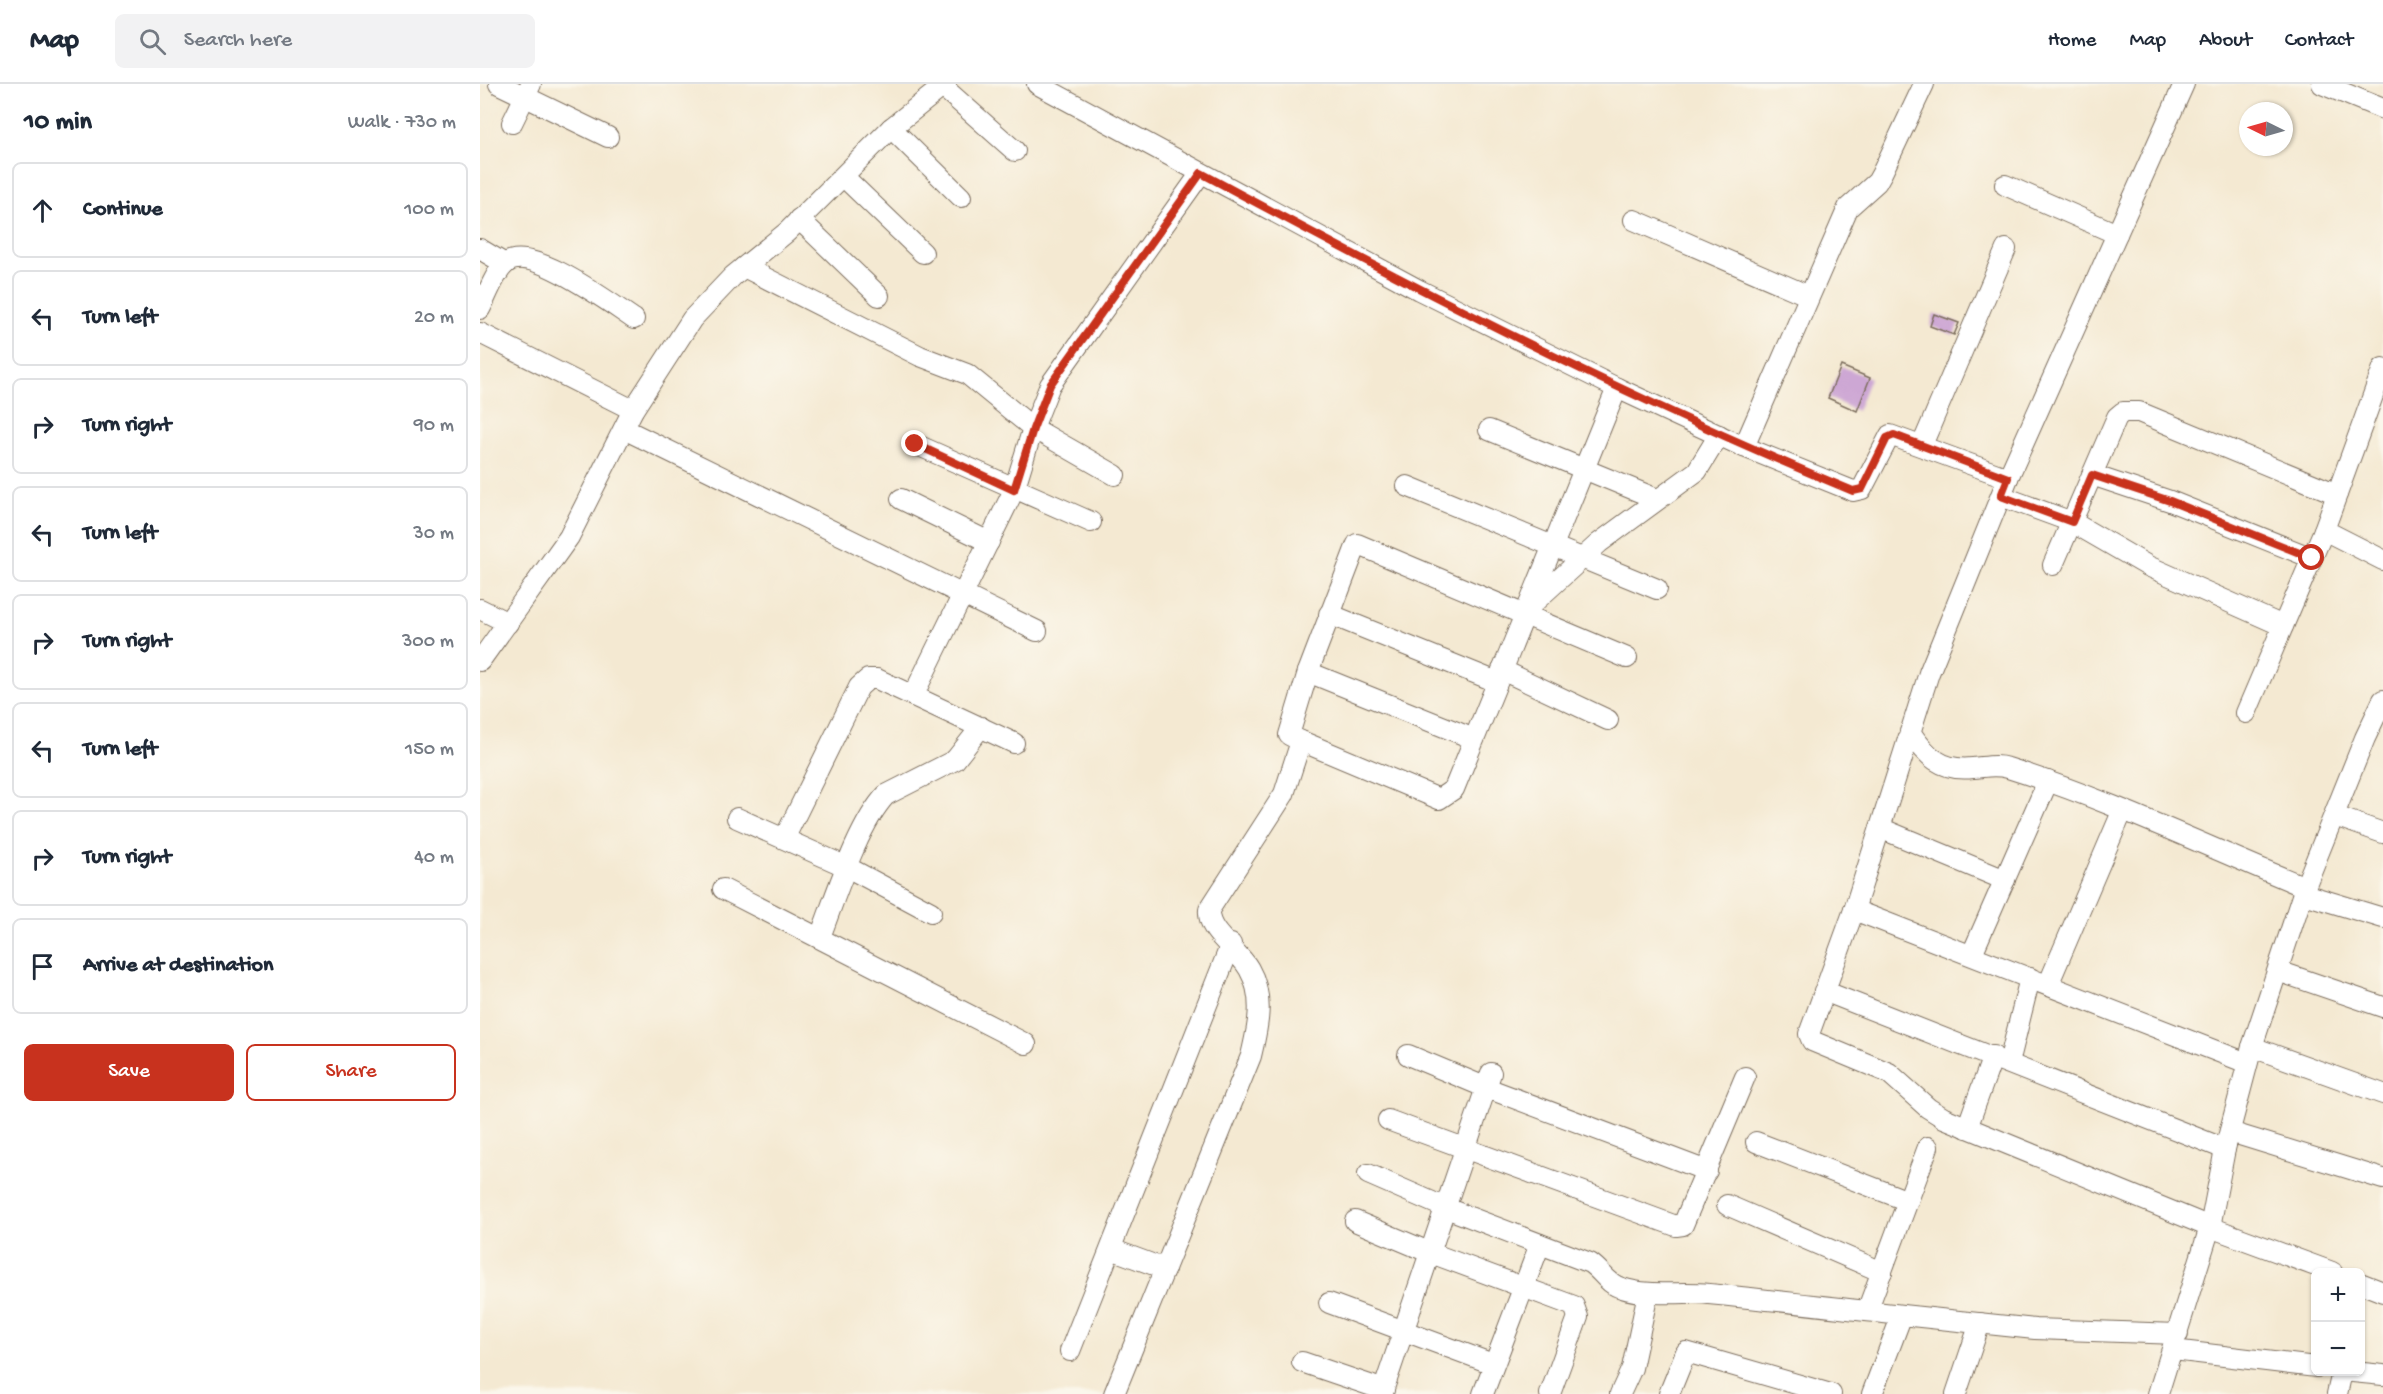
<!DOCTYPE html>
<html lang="en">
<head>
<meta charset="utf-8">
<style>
	body { margin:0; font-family:"Gochi Hand",sans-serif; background:#f2f2f3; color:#1f2937 }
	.controls { position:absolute; right:18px; bottom:18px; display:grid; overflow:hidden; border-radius:9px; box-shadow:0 2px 4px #0004 }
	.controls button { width:54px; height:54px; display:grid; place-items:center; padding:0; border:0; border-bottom:2px solid #e0e1e3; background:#fff; color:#1f2937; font:30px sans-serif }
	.compass { position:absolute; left:1759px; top:18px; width:54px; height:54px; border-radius:50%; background:#fff; box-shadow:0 2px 4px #0004; rotate:275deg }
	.stop { position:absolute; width:18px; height:18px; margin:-14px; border:4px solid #c8321e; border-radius:50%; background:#fff }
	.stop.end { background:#c8321e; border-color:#fff; box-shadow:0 2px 6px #0008 }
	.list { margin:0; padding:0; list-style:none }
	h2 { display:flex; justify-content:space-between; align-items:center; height:78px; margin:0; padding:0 24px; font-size:26px }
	h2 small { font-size:20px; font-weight:400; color:#747a83 }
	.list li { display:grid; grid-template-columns:39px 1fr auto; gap:18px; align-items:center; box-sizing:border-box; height:96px; margin:0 12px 12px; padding:0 12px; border:2px solid #e0e1e3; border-radius:9px }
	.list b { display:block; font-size:22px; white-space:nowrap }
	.list em { font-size:20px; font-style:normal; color:#747a83 }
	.actions { display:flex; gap:12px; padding:18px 24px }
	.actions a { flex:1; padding:14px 0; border:2px solid #c8321e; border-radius:9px; text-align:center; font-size:21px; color:#c8321e }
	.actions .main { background:#c8321e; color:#fff }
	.icon { flex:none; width:33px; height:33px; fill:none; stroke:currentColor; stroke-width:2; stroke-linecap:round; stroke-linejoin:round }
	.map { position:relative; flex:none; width:1903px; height:1310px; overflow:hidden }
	header { display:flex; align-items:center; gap:36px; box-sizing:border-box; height:84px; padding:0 30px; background:#fff; border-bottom:2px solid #e0e1e3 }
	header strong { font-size:28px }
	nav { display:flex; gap:33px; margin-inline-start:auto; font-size:21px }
	.search { width:420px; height:54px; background:#f2f2f3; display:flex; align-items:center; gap:15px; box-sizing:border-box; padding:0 21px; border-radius:9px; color:#747a83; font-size:22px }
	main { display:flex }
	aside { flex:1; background:#fff }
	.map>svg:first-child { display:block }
	.building { fill:#cda7d4 }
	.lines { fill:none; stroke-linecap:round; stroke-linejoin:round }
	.minor-casing { stroke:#7c6d5d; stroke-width:22 }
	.minor { stroke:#fff; stroke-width:20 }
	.route { stroke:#c8321e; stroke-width:8 }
</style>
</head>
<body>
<header>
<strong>Map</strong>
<div class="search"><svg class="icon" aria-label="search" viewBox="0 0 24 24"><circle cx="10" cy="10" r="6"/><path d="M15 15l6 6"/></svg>Search here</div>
<nav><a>Home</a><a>Map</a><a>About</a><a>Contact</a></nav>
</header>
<main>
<aside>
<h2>10 min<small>Walk · 730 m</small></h2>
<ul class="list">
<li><svg class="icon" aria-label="ahead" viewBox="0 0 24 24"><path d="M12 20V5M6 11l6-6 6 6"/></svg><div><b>Continue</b></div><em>100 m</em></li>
<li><svg class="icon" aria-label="left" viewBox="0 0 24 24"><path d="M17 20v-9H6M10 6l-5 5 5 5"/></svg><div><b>Turn left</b></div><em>20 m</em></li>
<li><svg class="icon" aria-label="right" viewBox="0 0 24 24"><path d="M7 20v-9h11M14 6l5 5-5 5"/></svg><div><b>Turn right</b></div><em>90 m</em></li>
<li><svg class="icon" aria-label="left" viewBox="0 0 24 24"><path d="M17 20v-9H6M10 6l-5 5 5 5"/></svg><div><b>Turn left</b></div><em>30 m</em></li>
<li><svg class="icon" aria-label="right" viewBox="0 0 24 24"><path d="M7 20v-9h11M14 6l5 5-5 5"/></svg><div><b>Turn right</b></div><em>300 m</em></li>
<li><svg class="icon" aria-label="left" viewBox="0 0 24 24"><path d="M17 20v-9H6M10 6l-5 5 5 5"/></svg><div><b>Turn left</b></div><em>150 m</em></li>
<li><svg class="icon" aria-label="right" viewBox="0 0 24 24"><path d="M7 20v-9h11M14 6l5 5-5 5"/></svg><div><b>Turn right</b></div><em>40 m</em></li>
<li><svg class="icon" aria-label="arrive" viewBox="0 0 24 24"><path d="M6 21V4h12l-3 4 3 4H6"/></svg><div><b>Arrive at destination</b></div></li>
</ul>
<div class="actions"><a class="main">Save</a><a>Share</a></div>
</aside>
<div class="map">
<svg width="1903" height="1310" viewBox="0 0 1903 1310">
	<rect width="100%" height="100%" fill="#fbf7ec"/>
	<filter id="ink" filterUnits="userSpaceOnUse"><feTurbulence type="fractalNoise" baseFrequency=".0167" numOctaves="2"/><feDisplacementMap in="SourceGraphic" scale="12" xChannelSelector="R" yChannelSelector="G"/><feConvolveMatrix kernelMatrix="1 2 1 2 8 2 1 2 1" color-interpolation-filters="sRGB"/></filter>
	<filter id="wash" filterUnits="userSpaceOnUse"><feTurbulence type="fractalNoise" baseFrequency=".008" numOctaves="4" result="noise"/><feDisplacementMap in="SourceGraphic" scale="24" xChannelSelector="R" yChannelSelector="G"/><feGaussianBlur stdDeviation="1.35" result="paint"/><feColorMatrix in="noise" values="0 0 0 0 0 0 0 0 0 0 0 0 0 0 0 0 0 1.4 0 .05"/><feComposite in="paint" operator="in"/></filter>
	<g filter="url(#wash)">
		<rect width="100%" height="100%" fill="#f4e9d2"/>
		<g id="blocks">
			<g class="building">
				<path d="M1454,230L1479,239L1474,251L1450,242Z"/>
				<path d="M1361,282L1390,294L1377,327L1348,314Z"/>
			</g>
		</g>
	</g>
	<g filter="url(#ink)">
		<use href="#blocks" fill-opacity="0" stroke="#7c6d5d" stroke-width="1.5"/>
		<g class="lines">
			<defs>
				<g id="minor">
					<path d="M19,0L128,53"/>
					<path d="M557,0L939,206L1137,304"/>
					<path d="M1842,0L1903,25"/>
					<path d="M464,4L535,67"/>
					<path d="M32,39L51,0"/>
					<path d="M411,44L481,113"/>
					<path d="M364,93L443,169"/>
					<path d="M1525,101L1637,150"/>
					<path d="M319,135L399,212"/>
					<path d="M1154,136L1329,212"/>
					<path d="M0,165L25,180"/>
					<path d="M264,183L440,272L487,290L553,344L635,391"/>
					<path d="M0,225C7,212 14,190 25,180C49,158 131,220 154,235"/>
					<path d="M0,249L153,326"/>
					<path d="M1903,284L1844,446L1903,476"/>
					<path d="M144,345L557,547"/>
					<path d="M1009,346L1177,415"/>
					<path d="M435,360L611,438"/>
					<path d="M1442,361L1526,165"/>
					<path d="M1264,363L1368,124L1397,98L1402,89L1444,0"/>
					<path d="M1612,391L1690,417L1832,474"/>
					<path d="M1528,394L1449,589L1374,826L1767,979"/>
					<path d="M927,402L1177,505"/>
					<path d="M1521,412L1592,438L1668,482L1803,542"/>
					<path d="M421,415L509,458"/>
					<path d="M1573,481L1637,333L1643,328H1659L1857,410"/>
					<path d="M1050,522L1119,459L1217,387L1239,351"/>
					<path d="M0,525L28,539"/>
					<path d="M849,530L1017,598"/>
					<path d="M0,577L89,453L153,326L212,235L253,192L307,148L411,44L466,0"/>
					<path d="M1022,586L1128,636"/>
					<path d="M828,588L994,655"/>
					<path d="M433,612L534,406L553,344L570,301L721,89"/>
					<path d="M1766,629L1844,446"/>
					<path d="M1430,648C1446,671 1461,688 1493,684C1506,683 1515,680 1528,684C1630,716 1727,763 1825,803"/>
					<path d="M821,657L959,715L974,705L1137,304L1264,363L1373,407L1382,405L1410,351L1528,394L1704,0"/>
					<path d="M1855,732L1903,749"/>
					<path d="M257,734L367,783L451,828"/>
					<path d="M1400,744L1525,796"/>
					<path d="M305,753L379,603L388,595H397L534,659"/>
					<path d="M243,805L546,960"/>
					<path d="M1824,810L1903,834"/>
					<path d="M1374,826L1329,950L1332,957L1409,989L1448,1024L1464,1034L1730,1143L1852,1188"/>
					<path d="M340,853C356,812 377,742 406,711L475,676L501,643"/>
					<path d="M1492,870L1568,697"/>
					<path d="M1798,887L1903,923"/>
					<path d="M1568,901L1642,728"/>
					<path d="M1344,907L1745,1065"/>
					<path d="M1772,963L1903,1010"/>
					<path d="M928,971L1007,1004L1227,1087"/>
					<path d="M1529,979L1550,894"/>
					<path d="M908,1036L1196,1142L1203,1141L1265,993"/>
					<path d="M1487,1044L1513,972"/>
					<path d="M1750,1048L1903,1095"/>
					<path d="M1276,1058L1428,1117"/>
					<path d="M888,1090L966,1124L1110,1179C1122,1187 1128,1201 1142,1204C1170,1213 1201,1207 1229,1210C1294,1216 1358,1224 1422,1231"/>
					<path d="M1247,1121L1402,1188"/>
					<path d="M875,1137L951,1169L1094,1222L1098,1233L1070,1310"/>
					<path d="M631,1165L685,1185"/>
					<path d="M1880,1199L1903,1208"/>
					<path d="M849,1219L1013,1280"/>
					<path d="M1387,1227L1448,1063"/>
					<path d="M1693,1266L1836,1283"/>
					<path d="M590,1267L751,860"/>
					<path d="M822,1278L904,1306"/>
					<path d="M1873,1288L1903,1291"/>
					<path d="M634,1310L771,972C778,943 785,913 769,885C758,865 727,849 729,826L804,710L821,657L809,651L828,588L877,460L1147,574"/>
					<path d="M902,1310L1011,989"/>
					<path d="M1003,1310L1060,1160"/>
					<path d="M1140,1310L1152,1284L1168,1209"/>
					<path d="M1189,1310L1206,1268L1351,1310"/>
					<path d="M1392,1310L1422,1231L1555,1245L1698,1250"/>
					<path d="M1476,1310L1500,1239"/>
					<path d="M1678,1310L1730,1143L1745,1065L1772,963L1825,803L1885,654L1903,616"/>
					<path d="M1857,1310L1862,1288"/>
				</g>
			</defs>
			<use href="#minor" class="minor-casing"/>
			<use href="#minor" class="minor"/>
		</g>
	</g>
	<g class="lines" filter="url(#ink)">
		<path class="route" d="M435,360L534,406L553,345L570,301L721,89C934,204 1148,315 1373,407L1382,405L1407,354L1414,351L1528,394L1521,412L1592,438L1612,391L1690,417L1832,474"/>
	</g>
</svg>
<div class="controls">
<button>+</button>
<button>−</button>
</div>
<svg class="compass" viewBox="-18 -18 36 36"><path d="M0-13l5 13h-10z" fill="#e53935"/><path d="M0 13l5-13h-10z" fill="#747a83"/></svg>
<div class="stop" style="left:1832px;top:474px"></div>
<div class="stop end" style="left:435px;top:360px"></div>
</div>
</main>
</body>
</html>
